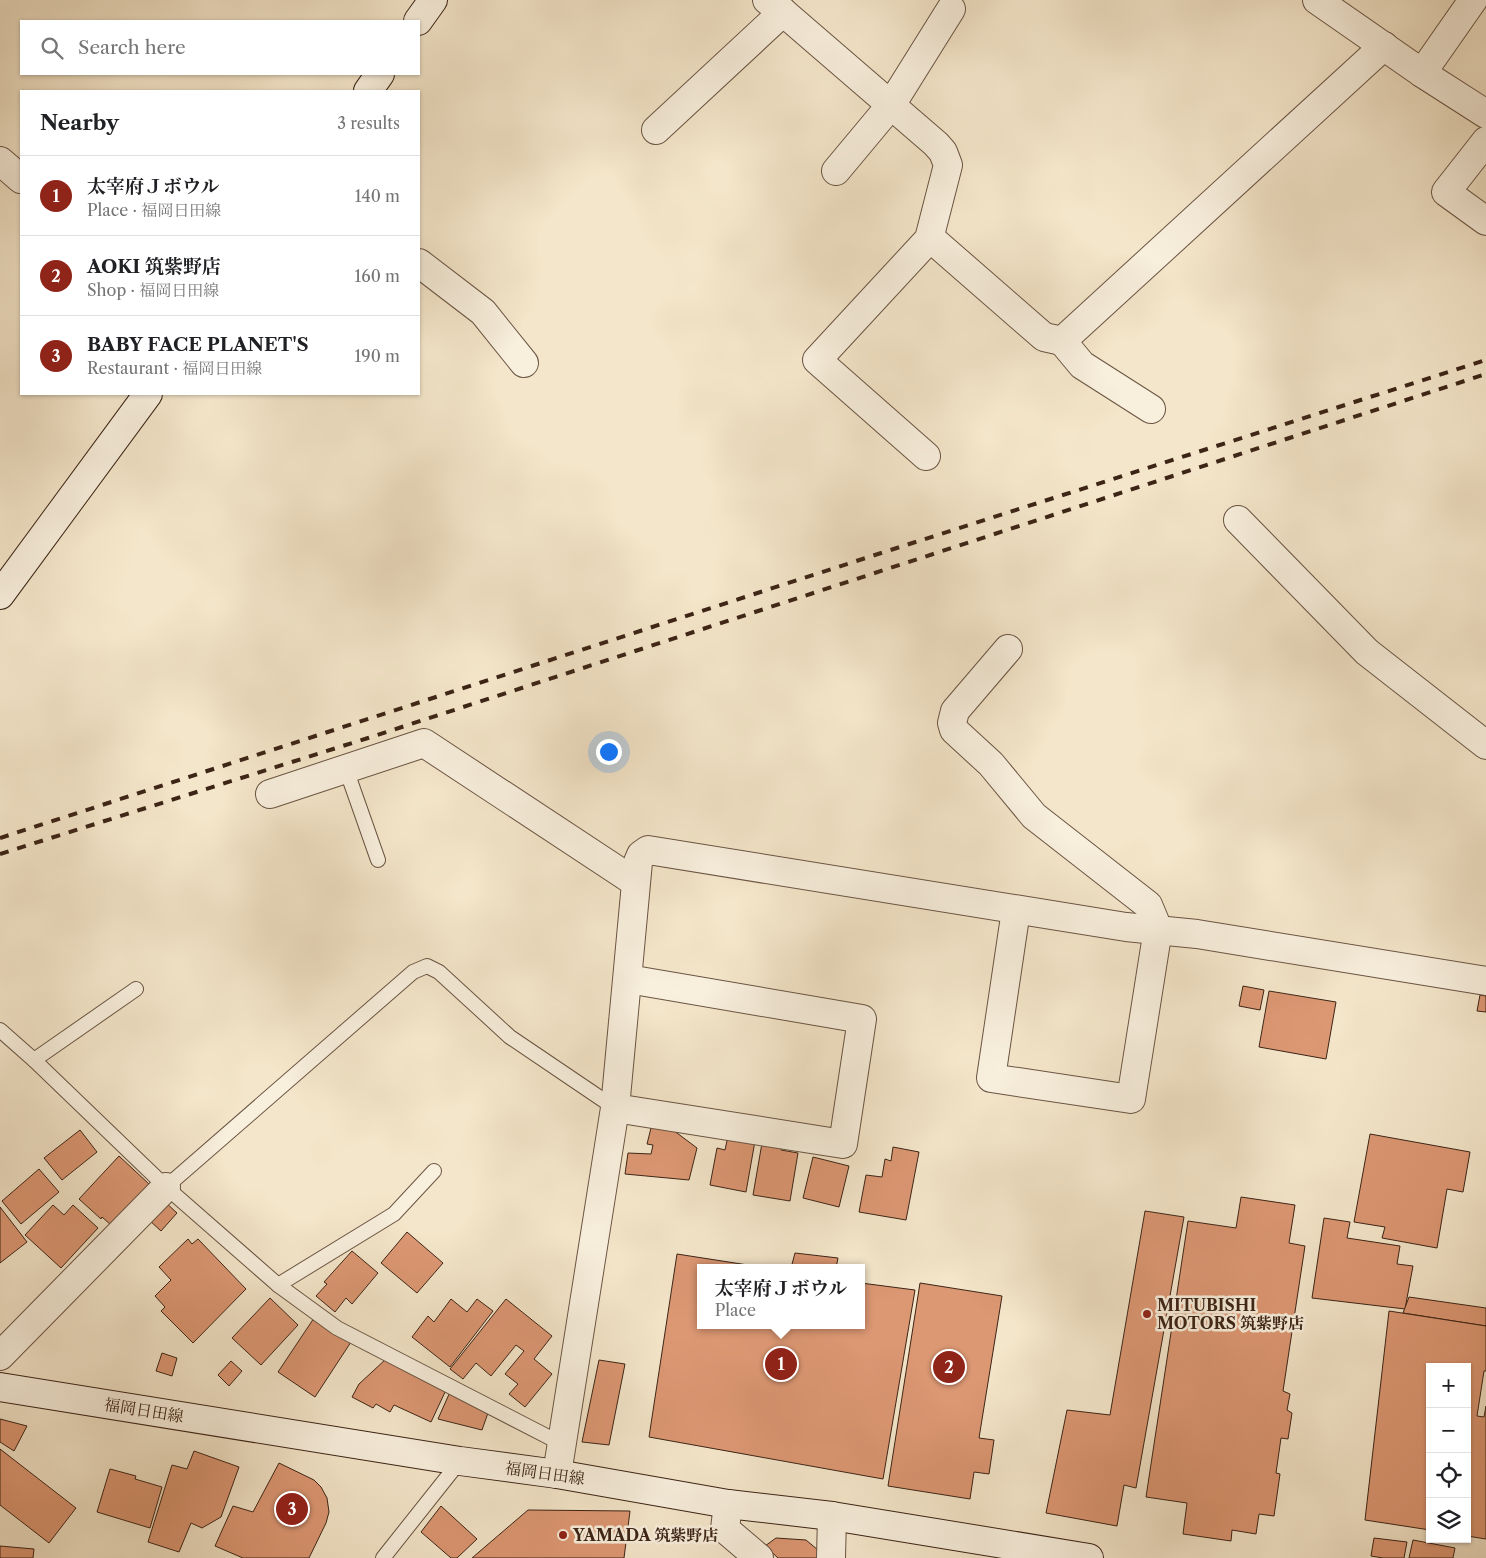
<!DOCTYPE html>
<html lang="en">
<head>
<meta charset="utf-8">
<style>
	body { margin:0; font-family:"Libre Caslon Text","Noto Serif JP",serif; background:#f2f2f2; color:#202124 }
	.controls { position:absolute; right:15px; bottom:15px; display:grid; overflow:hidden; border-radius:0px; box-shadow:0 1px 4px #0004 }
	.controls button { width:45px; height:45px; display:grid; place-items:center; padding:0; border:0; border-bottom:1px solid #e0e0e0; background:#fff; color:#202124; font:25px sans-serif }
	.you { position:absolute; left:608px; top:751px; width:18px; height:18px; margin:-12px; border:4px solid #fff; border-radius:50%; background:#1a73e8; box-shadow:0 0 0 8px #1a73e833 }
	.badge { display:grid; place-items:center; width:32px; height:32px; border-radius:50%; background:#8f2418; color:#fff; font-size:16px; font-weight:700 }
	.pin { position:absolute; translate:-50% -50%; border:2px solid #fff; box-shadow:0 1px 5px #0006 }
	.popup { position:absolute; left:697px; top:1264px; width:168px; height:65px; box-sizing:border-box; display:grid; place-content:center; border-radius:0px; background:#fff; filter:drop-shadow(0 1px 4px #0005); font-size:16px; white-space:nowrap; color:#757577 }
	.popup b { font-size:19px; color:#202124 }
	.popup::after { content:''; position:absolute; left:50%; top:100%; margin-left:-10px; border:10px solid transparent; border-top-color:#fff }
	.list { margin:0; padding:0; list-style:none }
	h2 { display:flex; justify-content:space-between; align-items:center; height:65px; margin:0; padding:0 20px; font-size:21px }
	h2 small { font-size:16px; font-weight:400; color:#757577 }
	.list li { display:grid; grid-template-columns:32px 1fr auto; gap:15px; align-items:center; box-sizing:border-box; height:80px; padding:0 20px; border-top:1px solid #e0e0e0 }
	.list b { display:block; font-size:19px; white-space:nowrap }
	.list p { margin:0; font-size:16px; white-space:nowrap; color:#757577 }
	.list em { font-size:16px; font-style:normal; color:#757577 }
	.icon { flex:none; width:28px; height:28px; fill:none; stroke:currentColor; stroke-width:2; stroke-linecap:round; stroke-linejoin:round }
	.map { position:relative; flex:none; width:1486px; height:1558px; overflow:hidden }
	.search { position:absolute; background:#fff; box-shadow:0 1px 4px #0004; left:20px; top:20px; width:400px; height:55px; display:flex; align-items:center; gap:12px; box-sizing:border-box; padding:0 18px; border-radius:0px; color:#757577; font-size:19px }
	.panel { position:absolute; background:#fff; box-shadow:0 1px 4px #0004; left:20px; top:90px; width:400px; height:305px; border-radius:0px }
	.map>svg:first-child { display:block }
	.building { fill:#dc9773; stroke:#3c2416 }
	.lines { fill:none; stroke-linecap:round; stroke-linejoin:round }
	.lane-casing { stroke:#6a5443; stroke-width:16 }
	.street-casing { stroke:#6a5443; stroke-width:30 }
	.secondary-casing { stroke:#3c2416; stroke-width:30 }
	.lane { stroke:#f8efdd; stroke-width:14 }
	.street { stroke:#f8efdd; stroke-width:28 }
	.secondary { stroke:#f8efdd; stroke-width:28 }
	.rail { stroke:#3c2416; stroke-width:4; stroke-dasharray:9 9; stroke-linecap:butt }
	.poi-dot { fill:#8f2418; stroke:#f8efdd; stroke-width:2 }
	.labels { text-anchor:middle; stroke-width:5; stroke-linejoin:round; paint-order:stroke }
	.poi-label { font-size:16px; font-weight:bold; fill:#3c2416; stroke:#f8efdd; text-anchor:start }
	.street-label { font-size:16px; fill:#3c2416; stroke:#f8efdd }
</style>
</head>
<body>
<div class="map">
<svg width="1486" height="1558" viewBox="0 0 1486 1558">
	<rect width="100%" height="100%" fill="#f4e6ca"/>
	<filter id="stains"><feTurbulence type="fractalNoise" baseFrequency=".004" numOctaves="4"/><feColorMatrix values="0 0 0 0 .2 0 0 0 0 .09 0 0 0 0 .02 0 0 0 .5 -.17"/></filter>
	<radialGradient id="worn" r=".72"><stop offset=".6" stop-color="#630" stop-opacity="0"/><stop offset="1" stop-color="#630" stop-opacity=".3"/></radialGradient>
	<g class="building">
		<path d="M1243,986L1264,990L1260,1010L1239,1006Z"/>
		<path d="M1269,991L1336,1002L1326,1059L1259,1047Z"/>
		<path d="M1480,995L1486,996V1012L1477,1011Z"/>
		<path d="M652,1124L669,1127L697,1148L689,1180L625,1174L628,1153L651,1154L653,1145L647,1144Z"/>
		<path d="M80,1130L97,1152L62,1180L44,1158Z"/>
		<path d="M1370,1134L1470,1152L1463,1192L1447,1189L1437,1248L1382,1238L1385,1227L1354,1222Z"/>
		<path d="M728,1136L755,1141L746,1192L710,1185L717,1148L725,1150Z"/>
		<path d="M762,1143L781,1146V1150L798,1153L790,1201L753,1195Z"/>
		<path d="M893,1147L919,1152L906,1220L859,1212L866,1175L882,1177L885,1159L891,1161Z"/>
		<path d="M119,1156L149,1184L111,1225L102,1217L101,1219L79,1199Z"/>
		<path d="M813,1157L849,1166L839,1207L803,1198Z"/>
		<path d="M39,1169L59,1192L21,1224L2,1201Z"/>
		<path d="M1241,1197L1295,1205L1289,1243L1305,1246L1283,1391L1290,1394L1287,1410L1292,1413L1288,1439L1281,1438L1276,1473L1280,1474L1274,1516L1259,1514L1256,1534L1232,1530L1231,1541L1183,1534L1187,1503L1146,1497L1188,1221L1236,1228Z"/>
		<path d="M165,1202L177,1213L161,1231L149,1220Z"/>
		<path d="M53,1205L64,1215L73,1205L98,1228L61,1268L25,1235Z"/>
		<path d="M0,1207L27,1242L0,1263Z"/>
		<path d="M1145,1211L1184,1217L1136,1488L1124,1485L1117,1526L1046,1513L1067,1410L1110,1415Z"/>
		<path d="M1324,1218L1350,1222L1347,1238L1400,1246L1397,1264L1413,1266L1405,1309L1312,1298Z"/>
		<path d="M407,1232L443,1263L417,1293L381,1263Z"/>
		<path d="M188,1239L192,1244L198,1239L246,1289L193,1343L161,1311L165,1307L155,1296L171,1280L159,1267Z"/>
		<path d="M352,1251L378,1273L352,1304L346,1298L335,1312L316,1296L327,1284L324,1282Z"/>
		<path d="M795,1253L838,1258L836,1268H791Z"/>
		<path d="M677,1254L767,1268H701V1325H861V1283L915,1290L883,1479L649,1437Z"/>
		<path d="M920,1283L1002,1296L979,1438L994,1440L989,1474L974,1472L970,1499L888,1486Z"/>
		<path d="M1409,1297L1486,1308V1326L1403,1313Z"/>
		<path d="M270,1298L298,1325L261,1365L232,1338Z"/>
		<path d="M451,1299L467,1312L477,1299L493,1311L450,1367L412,1337L428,1316L434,1322Z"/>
		<path d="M506,1299L552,1336L534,1359L552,1374L525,1407L509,1394L518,1384L505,1374L524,1351L516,1345L491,1376L476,1363L463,1379L450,1369Z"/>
		<path d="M1389,1311L1486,1326V1371H1484L1477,1416L1484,1417L1486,1406V1539L1467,1536V1367H1430V1530L1365,1520Z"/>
		<path d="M314,1318L351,1342L315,1397L278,1372Z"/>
		<path d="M162,1353L177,1358L172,1376L156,1371Z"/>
		<path d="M386,1359L446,1390L431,1422L394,1405L390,1412L376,1404L373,1408L352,1397L359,1384Z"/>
		<path d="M599,1360L625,1364L609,1445L582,1442Z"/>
		<path d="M231,1361L242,1371L229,1386L218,1375Z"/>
		<path d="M450,1392L489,1410L482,1430L438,1419Z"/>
		<path d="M0,1419L27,1426L14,1451L0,1442Z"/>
		<path d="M0,1449L76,1508L49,1543L0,1505Z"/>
		<path d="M194,1451L239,1467L221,1517L202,1528L191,1523L179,1552L148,1542L172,1465L187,1469Z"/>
		<path d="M279,1463L314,1480L321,1487L327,1498L329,1512L326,1523L309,1558H243L215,1546L233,1506L253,1512Z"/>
		<path d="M110,1469L136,1476L135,1479L162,1487L150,1528L97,1512Z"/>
		<path d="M441,1506L477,1539L457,1558H451L421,1532Z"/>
		<path d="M528,1510L630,1511L624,1558H472Z"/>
		<path d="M776,1538L806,1540L824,1555V1558H778L765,1546Z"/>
		<path d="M1374,1538L1407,1542L1404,1558H1383L1371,1556Z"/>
		<path d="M1413,1540L1455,1548L1453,1558H1409Z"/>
		<path d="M0,1546L34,1549L33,1558H0Z"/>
	</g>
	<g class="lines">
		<defs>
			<g id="lane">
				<path d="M346,769L378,860"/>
				<path d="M0,1030L34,1060L166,1187L278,1285L337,1328L562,1444"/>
				<path d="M34,1060L136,989"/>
				<path d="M166,1187L413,972L427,966L439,972L510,1037L615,1108"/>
				<path d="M278,1285L394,1214L434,1171"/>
				<path d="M383,1558L460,1461"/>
			</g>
			<g id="street">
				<path d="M767,0L783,12L936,144L943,152L948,165L929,239L817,360L926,456"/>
				<path d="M1317,0L1422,73L1486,114"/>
				<path d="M1422,73L1473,0"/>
				<path d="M656,130L783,12"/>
				<path d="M1486,141L1446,192L1486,221"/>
				<path d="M0,161L21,179"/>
				<path d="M836,171L891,105L951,9"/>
				<path d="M929,239L935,242L1044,337L1062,341L1384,46"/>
				<path d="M419,263L483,312L524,363"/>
				<path d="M1062,341L1082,365L1151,409"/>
				<path d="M1238,520L1367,652L1486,745"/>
				<path d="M1008,649L955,711L952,723L954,730L991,764L1034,816L1148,905L1158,929L1131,1099L991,1078L1016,910"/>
				<path d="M270,794L424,743L635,882"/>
				<path d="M615,1108L843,1144L862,1019L628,979"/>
				<path d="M0,1356L166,1187"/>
				<path d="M557,1474L615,1108L638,862L641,855L648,850L1126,927L1197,934L1486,981"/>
				<path d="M728,1504L725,1529L759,1558"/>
				<path d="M831,1558L832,1516"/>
			</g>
			<g id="secondary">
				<path d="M418,21L433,0"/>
				<path d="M368,91L380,74"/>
				<path d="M0,595L148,394"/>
				<path d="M0,1387L460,1461L557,1474L728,1504L832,1516L1089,1558"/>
			</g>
		</defs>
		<use href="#lane" class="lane-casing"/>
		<use href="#street" class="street-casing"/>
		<use href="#secondary" class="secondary-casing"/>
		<use href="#lane" class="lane"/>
		<use href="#street" class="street"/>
		<use href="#secondary" class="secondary"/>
		<g class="rail">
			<path d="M0,838L878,554L1486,360"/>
			<path d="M0,854L368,738L1486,374"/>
		</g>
	</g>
	<g class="poi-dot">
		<circle cx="1147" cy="1314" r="5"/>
		<circle cx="563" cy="1535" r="5"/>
	</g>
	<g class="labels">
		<g class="poi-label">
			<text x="1157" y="1311">MITUBISHI<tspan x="1157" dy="18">MOTORS 筑紫野店</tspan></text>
			<text x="573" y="1541">YAMADA 筑紫野店</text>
		</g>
		<g class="street-label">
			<text transform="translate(144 1410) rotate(9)" y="6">福岡日田線</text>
			<text transform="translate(545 1473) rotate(8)" y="6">福岡日田線</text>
		</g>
	</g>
	<rect width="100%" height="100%" filter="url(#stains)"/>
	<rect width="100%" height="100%" fill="url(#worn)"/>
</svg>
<div class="controls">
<button>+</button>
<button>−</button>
<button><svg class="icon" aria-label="locate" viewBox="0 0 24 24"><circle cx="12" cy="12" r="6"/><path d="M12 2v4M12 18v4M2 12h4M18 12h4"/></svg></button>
<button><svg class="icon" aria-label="layers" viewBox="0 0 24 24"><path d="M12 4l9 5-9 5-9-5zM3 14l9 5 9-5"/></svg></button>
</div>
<div class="you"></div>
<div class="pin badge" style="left:781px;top:1364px">1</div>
<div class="popup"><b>太宰府Ｊボウル</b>Place</div>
<div class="pin badge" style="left:949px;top:1367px">2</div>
<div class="pin badge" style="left:292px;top:1509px">3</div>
<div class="search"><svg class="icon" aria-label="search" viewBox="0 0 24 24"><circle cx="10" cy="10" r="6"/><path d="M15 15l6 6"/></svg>Search here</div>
<section class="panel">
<h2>Nearby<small>3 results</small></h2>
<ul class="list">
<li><span class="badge">1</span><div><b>太宰府Ｊボウル</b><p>Place · 福岡日田線</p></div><em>140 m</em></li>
<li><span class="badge">2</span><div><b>AOKI 筑紫野店</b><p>Shop · 福岡日田線</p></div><em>160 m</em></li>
<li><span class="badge">3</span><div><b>BABY FACE PLANET'S</b><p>Restaurant · 福岡日田線</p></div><em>190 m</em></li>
</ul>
</section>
</div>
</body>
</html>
